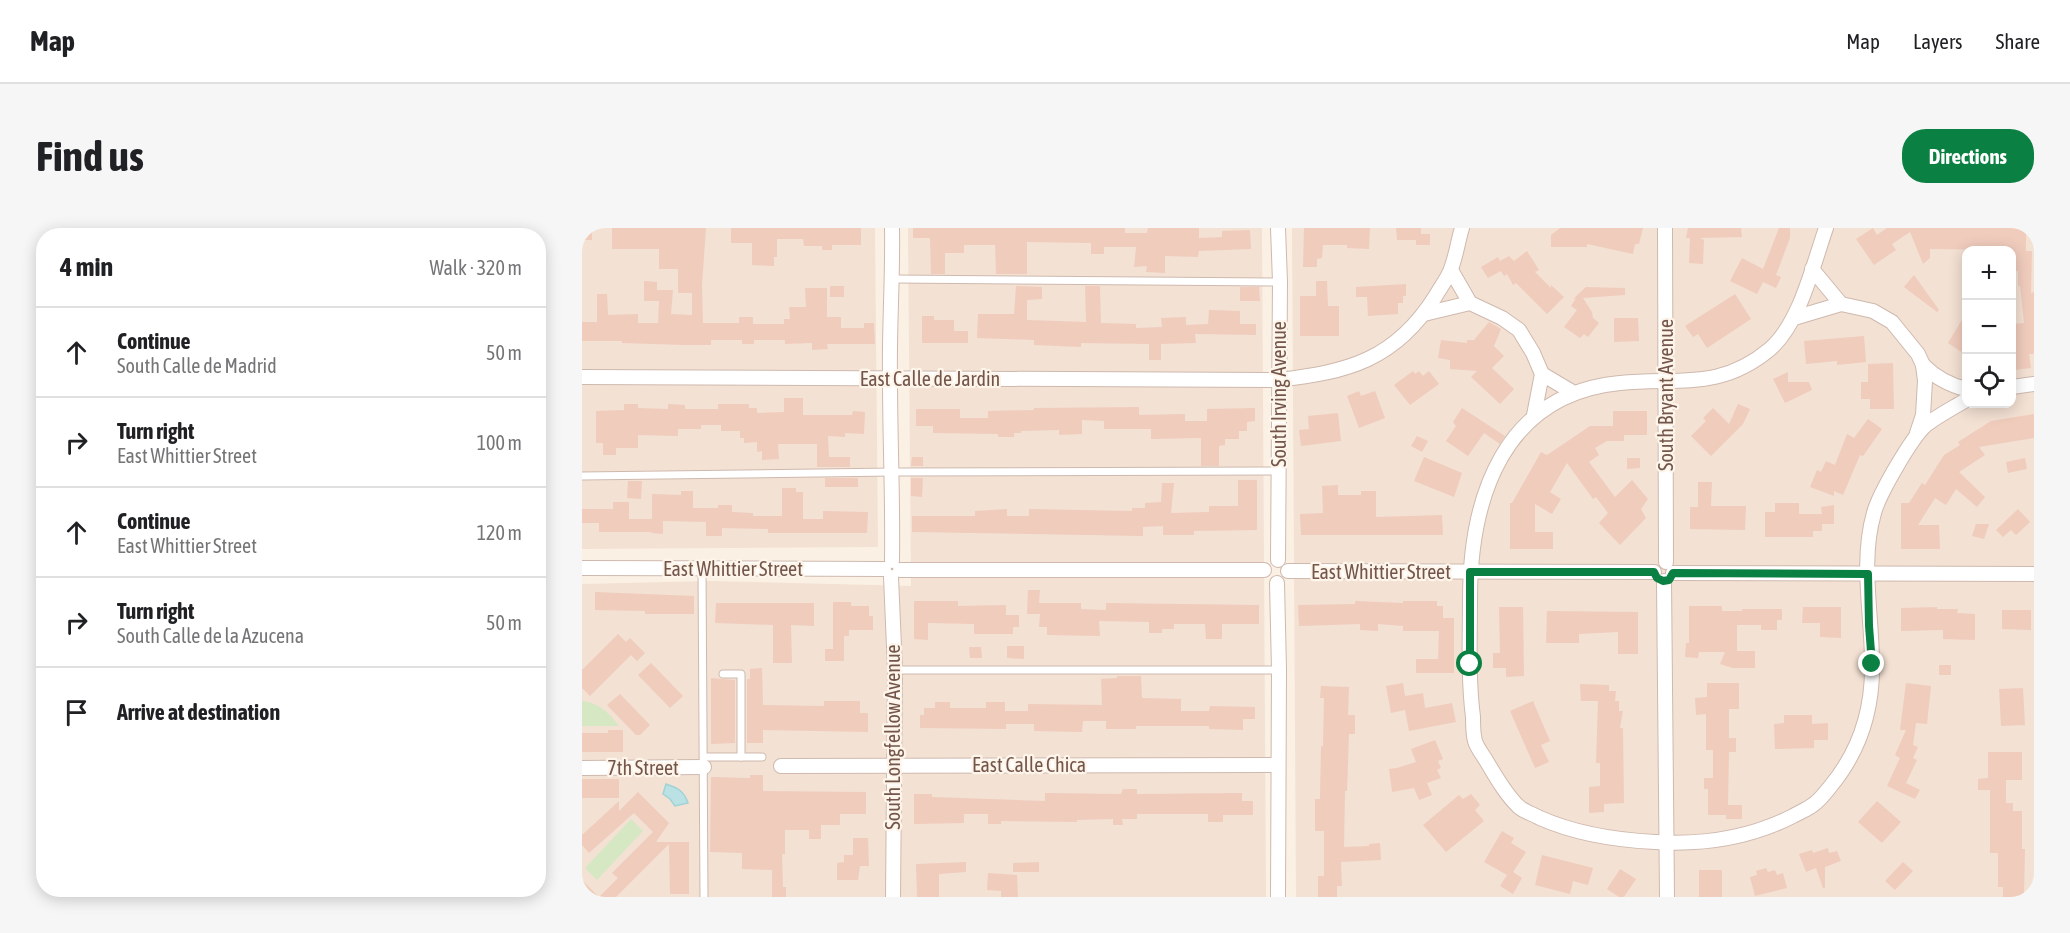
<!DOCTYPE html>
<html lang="en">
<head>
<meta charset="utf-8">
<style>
	body { margin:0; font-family:"Asap Condensed",sans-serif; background:#f6f6f6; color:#202124 }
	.controls { position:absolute; right:18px; top:18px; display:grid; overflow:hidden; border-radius:12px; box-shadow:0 3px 15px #0003 }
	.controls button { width:54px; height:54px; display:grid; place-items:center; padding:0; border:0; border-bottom:2px solid #e0e0e0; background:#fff; color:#202124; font:30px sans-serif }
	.stop { position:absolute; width:18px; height:18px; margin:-14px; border:4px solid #0b8043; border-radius:50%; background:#fff }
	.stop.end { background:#0b8043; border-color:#fff; box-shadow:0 2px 6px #0008 }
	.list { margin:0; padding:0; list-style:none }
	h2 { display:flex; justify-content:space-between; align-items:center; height:78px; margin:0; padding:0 24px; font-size:26px }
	h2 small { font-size:20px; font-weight:400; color:#757577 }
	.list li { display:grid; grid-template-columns:39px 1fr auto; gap:18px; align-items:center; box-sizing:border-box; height:90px; padding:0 24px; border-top:2px solid #e0e0e0 }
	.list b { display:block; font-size:22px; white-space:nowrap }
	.list p { margin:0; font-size:20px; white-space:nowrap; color:#757577 }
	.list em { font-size:20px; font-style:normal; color:#757577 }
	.icon { flex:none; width:33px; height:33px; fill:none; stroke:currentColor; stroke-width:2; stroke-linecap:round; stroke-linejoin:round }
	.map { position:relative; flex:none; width:1452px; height:669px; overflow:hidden; border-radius:24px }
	header { display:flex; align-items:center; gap:36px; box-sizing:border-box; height:84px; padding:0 30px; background:#fff; border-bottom:2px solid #e0e0e0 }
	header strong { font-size:28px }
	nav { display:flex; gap:33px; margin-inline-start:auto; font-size:21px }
	.intro { display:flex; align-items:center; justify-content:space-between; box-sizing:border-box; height:144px; padding:0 36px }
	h1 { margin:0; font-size:42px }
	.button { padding:15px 27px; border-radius:24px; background:#0b8043; color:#fff; font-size:21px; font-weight:700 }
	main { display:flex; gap:36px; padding:0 36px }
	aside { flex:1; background:#fff; border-radius:24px; box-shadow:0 3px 15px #0003 }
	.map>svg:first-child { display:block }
	.residential { fill:#f3e1d3; fill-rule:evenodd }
	.green { fill:#d6e8c3 }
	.water { fill:#bae2e4; stroke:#a0d2d6; stroke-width:1.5 }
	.building { fill:#f0ccbd }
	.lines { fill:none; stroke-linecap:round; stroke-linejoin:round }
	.service-casing { stroke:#cfb9ae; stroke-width:9 }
	.minor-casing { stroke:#cfb9ae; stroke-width:16 }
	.service { stroke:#fff; stroke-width:7 }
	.minor { stroke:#fff; stroke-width:14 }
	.route { stroke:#0b8043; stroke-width:8 }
	.labels { text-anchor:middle; stroke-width:4.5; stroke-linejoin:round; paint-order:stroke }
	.street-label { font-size:20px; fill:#73554b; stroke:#fef5ea }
</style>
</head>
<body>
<header>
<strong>Map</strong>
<nav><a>Map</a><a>Layers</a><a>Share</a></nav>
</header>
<div class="intro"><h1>Find us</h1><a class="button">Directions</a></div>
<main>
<aside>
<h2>4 min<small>Walk · 320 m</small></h2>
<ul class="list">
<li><svg class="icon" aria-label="ahead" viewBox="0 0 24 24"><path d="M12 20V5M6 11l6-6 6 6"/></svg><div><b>Continue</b><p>South Calle de Madrid</p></div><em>50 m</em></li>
<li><svg class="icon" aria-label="right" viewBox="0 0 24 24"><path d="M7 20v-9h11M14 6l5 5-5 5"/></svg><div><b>Turn right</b><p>East Whittier Street</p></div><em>100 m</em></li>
<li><svg class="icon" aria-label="ahead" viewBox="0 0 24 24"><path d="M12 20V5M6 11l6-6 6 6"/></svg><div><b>Continue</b><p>East Whittier Street</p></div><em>120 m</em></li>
<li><svg class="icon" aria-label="right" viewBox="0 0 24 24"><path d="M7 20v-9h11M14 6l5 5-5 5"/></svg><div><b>Turn right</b><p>South Calle de la Azucena</p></div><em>50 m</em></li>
<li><svg class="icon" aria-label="arrive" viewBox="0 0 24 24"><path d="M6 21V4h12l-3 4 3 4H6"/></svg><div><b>Arrive at destination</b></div></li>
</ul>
</aside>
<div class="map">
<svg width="1452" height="669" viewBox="0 0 1452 669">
	<rect width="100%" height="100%" fill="#fbf0e4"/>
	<g class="residential">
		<path d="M0,0H293L296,319L0,321Z"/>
		<path d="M326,0H680L684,669H0V356L128,353L329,358Z"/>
		<path d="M710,0H1452V669H714ZM1384,22H1430V176H1384Z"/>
	</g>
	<g class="green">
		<path d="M0,473C18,475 27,485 37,498H0Z"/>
		<path d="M49,591L61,603L15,652L3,640Z"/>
	</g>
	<path class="water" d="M84,556C96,560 102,563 106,575L93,578L88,571L81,566Z"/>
	<g class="building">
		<rect x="0" y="0" width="10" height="12"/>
		<path d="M30,0H124L120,57L121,95H157V89H171V96H202V91H208L207,79H224L223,60H245V89H259V100H282V95H292L293,116H245L246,121L230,122V115L203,116V112H172V116H160V112H129V117H103L40,115V113H0V94H15V66H25L26,87L56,86V95H76L77,73H62V53L75,54V62H91L89,86L110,87V65H96V41H77V21H30Z"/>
		<path d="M149,0H279V17H250V22H240V18H222L221,11H195V29H192V38L170,37V15H149Z"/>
		<path d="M331,0H543V5H565L566,0H617V10L640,9V3L668,2L669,21L617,23L616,29L583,28V45L564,44L565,38L552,39L554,19H522V26H509V15L445,14V46H414L413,17H382V25H363V46H349L348,10H331Z"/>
		<path d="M722,0H788L787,21L765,20V17H741L740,30L735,31V39H721Z"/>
		<path d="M814,0H839V6H848V17H834V12H815Z"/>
		<path d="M978,0H1061L1057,16H1053L1051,26L1005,16V19H969V7Z"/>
		<path d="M1106,0H1159L1160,9L1118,10L1122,12L1121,36L1107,35L1108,10H1104Z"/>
		<path d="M1197,0H1208V10L1194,47L1199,49L1194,60L1181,54L1175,66L1148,53L1160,30L1181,41Z"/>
		<path d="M1291,0L1295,7L1305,0H1441V3H1444V23H1450L1449,65L1452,64V126H1447L1449,140L1432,142L1430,128V96L1442,95L1438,58H1436V43H1430V22L1348,21V30L1341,36L1328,4L1310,16L1314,22L1292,37L1274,11Z"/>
		<path d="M945,23L957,42L953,44L969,60V57L982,69L965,86L934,55L931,57L925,46L922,48L919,43L906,50L899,39L916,29L918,33L927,28L932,33Z"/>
		<path d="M1332,47L1357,82L1355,84L1322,59Z"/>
		<path d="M734,53H745L746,78H757V108H718V68H734Z"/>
		<path d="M824,56V68H821V75H816V86L786,88L785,69H774V59Z"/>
		<rect x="248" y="58" width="14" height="11"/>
		<path d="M434,58L460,59V71L445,72V92L504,94L503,58H518L519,95L554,96V100L580,99L579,90L604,89V97L626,96L627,82L658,83V96H674V107L613,106L614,115L579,116V132H567V116L499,115V119L452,117V112L395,110L396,86H432Z"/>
		<path d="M658,59H677L678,73H658Z"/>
		<path d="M1004,59L1043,60V67L1001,70L1010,84L1011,90L1017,95L1006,109L1002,106L998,110L982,99L995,82L989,78L994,70L991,71Z"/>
		<path d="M1153,66L1169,91L1125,120L1116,106L1111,109L1103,98Z"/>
		<path d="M1384,85V127L1366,115Z"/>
		<path d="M340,88H352V92H372V103H386V115H340Z"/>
		<path d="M1032,90H1056L1057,113L1032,114Z"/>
		<path d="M907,94L919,101L912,118L922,128L910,140L932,161L918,176L889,149L895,143L868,141V132L856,130L859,112L885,115V112H892Z"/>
		<path d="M1282,108L1284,134L1255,137V133L1224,136L1222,113Z"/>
		<path d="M1311,135L1312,181H1288V171H1279V154H1286V136Z"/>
		<path d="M831,143L833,146L837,143L841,148L847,143L857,156L828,177L812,157Z"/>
		<path d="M1206,144V154H1227L1230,162L1203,175L1191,151Z"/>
		<path d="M777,163L779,168L793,163L803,190L777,200L765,168Z"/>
		<path d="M202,170H221V187H270L271,183L283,184L282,206L263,205V209L246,208L247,229H268V239H235V216H196L197,231L180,232V223L175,224V214L162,215V210H158V203H139V197H119V201H96V208L56,207V220H34V227H21V215H14V183L42,182V176H56V180L86,181V176L103,177V181H136V176H167V180H175V185L202,184Z"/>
		<path d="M1156,176L1168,181L1161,196L1129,228L1109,208L1124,193L1121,190L1131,180L1147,196Z"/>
		<path d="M557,179V187L603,186V193H625V181L673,180V193L665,194V203H657V211H643V217L637,218V238H619V210L569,211V201H522V193L500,192V206L477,207V202L439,203V205H432V209H416V206L351,205V198H334V181H378V190H406V183L452,182V180Z"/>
		<path d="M880,180L923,208L918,216L902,205L886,228L864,213L874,198L871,194Z"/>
		<path d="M1031,183H1065V207H1042V213H1025L1013,220L1017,227L1007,234L1033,269L1050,252L1066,271L1059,281L1064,290L1038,317L1017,295L1026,285L1014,269L1011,271L985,235L968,264L979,271L970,286L953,276V304H971V321H928V275H930L959,224L965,227L1008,198H1031Z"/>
		<path d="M756,185L759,213L719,218L717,202L727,201L726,188Z"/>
		<path d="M1452,186V210L1397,219L1403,227L1377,244L1403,269L1395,279L1374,261L1364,277L1353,270L1336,297H1357L1358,321H1319V275H1327L1340,255L1343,257L1362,227L1378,217L1376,214L1409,193Z"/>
		<path d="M1286,191L1300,201L1281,228L1278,227L1261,267L1252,263V268L1228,259L1235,242L1239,244L1244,233L1253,237L1265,206L1272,210Z"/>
		<path d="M835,208L846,213L840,224L829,218Z"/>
		<path d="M330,229H341V238H329Z"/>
		<path d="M842,229L880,245L872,269L832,253Z"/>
		<path d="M1045,230H1058V240L1045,241Z"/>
		<path d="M1443,230L1445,241L1426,245L1424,234Z"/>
		<rect x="243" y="250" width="33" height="9"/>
		<path d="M329,250H341L340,269L329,268Z"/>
		<path d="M656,252H675V302L612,303V307H581V298L561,299V308L330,304V288H393V283L425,281V288H447V281L550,283V280H563V275L579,274L580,255H592L589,285L627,284V278H656Z"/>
		<path d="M46,253H60L59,271L45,270Z"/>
		<path d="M1116,254H1130L1129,278H1164L1163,302L1108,301V279H1116Z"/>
		<path d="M756,257V267H779V263H794V289L860,287L861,307H719L718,286L741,285L740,258Z"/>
		<path d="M200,260H214V264H221V291H241V283L286,284L285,305H186V301L140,300V308H124V294L81,293V306L69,305L70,304H17V295H0V281H31V274H47V291H70V266L99,267V263H111V280H136V277H150V284L171,285V288H200Z"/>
		<path d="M1193,275H1217V286H1240L1239,279L1252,277V296H1240V303H1231V309H1183V284H1193Z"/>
		<path d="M1436,281L1448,294L1434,307L1429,302L1421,309L1414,302Z"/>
		<path d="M1394,296H1407L1402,311L1390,308Z"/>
		<path d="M446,362H458L457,375H499V381L524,382V375L677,377V396H640V411H624L623,396H592V401H580V405H567V394L517,393L518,408L465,407V399H457L458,386H445Z"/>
		<path d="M13,364L112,368V386H63V383L13,382Z"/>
		<path d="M332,373H376V378L424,377V387H437V399H431V406H392V396L346,395V412L332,411Z"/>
		<path d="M773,373L821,375V373H855V378H861V390H872V445H834V431H856L857,403H821V398L796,396V403L778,402V396L717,398L716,377L773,376Z"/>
		<path d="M251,374H269V378H287V388H291V402H267V408H262V433H243V421H251Z"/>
		<path d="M134,375H232V398L209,397L210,435H191V397L133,395Z"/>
		<path d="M1107,378H1140V383H1160V381H1200V392H1195V402H1179V397H1155V423H1173V440H1151L1138,436L1143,424H1117L1116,430L1103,429L1104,415H1107Z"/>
		<path d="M917,379H941L942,448L924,449V440H911V425H918Z"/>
		<path d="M1221,379H1259V410L1238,409V395H1220Z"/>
		<path d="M1355,379V381H1376L1375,385L1393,386V412L1361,411V402L1319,403V380Z"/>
		<path d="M1420,382H1449V402L1420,401Z"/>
		<path d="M965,383L1056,384V426H1036V404L997,406V415H964Z"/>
		<path d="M36,406L44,414L48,410L63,425L55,433L49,427L8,468L0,460V442Z"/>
		<path d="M425,418H442V431L425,430Z"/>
		<path d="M387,419H399L400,430H388Z"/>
		<path d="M69,435L101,468L88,480L56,447Z"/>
		<rect x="1357" y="437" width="12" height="10"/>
		<path d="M180,440L181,477L242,478V473H278V485H286V504L181,502V515H165V451H168V441Z"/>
		<path d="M535,448H559L560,470L599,471V483H627L628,478L673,479V491H661V502L627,501V498H554V501H524V493H501L500,504L452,503V496H424V501L338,500V487H342V480H353V474H368V480H404V474H423V483H446V476L520,477L519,451L535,450Z"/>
		<path d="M129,450L153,452V515L129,516Z"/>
		<path d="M821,455L823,468L841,465L843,480L870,475L874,494L827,503L823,482L809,485L804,458Z"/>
		<path d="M1125,455H1157V481H1147V510H1154V524H1147L1146,577H1160V591H1144V587H1126V561H1122V550H1131V522H1124V486L1114,487L1113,470L1125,469Z"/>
		<path d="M1324,455L1349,458L1345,496L1334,495L1331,517L1336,519L1331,530L1335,532L1324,555L1338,562L1333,571L1305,558L1318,530L1313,527L1324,502H1318Z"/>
		<path d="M998,456L1027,457V463H1034L1033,473H1037V483H1041L1038,500H1041L1042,575L1022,576V584L1007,585V559L1018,558V535H1014L1016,473H999Z"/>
		<path d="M739,458L767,459L766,487H773V506H767L765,563H763L762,619L787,618V616L798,615L799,632L759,634L760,658H755V669H736V648H742V603H733V571H738L739,518H741L742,470H738Z"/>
		<path d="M1441,460L1443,497L1419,498L1417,461Z"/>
		<path d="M38,466L68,497L58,507H54L25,477Z"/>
		<path d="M951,473L968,513L959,517L967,534L953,540L928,483Z"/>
		<path d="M1202,487H1230V496L1246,495V512H1232V520L1193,521L1192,496L1202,495Z"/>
		<path d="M26,502H41V524H0V505H26Z"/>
		<path d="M853,512L861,531L856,533L859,540L855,542L859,550L845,555L850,567L837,572L832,560L810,564L807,541L815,540L834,534L829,521Z"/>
		<path d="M1406,524H1440V552H1424V575H1431V583H1440V621H1443L1442,669H1421V659H1416V625H1408V562H1396V551L1406,550Z"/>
		<path d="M168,547H181V563L284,564V586H258V597H239V611H227V602H203V626H200L201,659H204V669H190V642L160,641V625L128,624L129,549L168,550Z"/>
		<rect x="0" y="551" width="37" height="19"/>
		<path d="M541,561H555V566L660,565V573H671V587H641V594H626V586H555V591H540L541,597H531V591L495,592V594L419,593V596H406V586H382V595L332,596V566H350V569L463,573V565L539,566Z"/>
		<path d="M56,564L87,595L74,614H107V666H88L87,616L34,669H0V652L17,669L36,650L30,645L71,604L52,585L7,625L0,617V607L37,573V583Z"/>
		<path d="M889,566L898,577L893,582L902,593L864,624L841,597L877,567L881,571Z"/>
		<path d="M1295,573L1319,594L1300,615L1276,594Z"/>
		<path d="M920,603L932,610L929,615L944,624L931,644L940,650L931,666L918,658L925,647L902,634Z"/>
		<path d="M271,610H286L287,638H278L276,652H255V635L262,634V627H271Z"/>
		<path d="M1246,620L1247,625L1255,623L1259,633L1243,639V660H1241L1234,640L1224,644L1217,626L1230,622L1231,625Z"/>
		<path d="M960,627L1011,640L1006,657L991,653L988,666L953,657Z"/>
		<path d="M384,634V644L357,646V669H335L334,636Z"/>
		<path d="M457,634V644H431V635Z"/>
		<path d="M1321,634L1331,643L1313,662L1303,653Z"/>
		<path d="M1184,640L1186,644L1193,642L1195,647L1201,645L1205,660L1173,668L1168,649L1175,647L1174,643Z"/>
		<path d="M1038,641L1054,651L1042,669H1037L1025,661Z"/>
		<rect x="1117" y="642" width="23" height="27"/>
		<path d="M406,645L435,647L436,669H419V663L405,662Z"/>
	</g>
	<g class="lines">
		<defs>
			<g id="service">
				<path d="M311,51L698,54"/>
				<path d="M0,248L311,244L697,243"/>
				<path d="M120,341L122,669"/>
				<path d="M313,442H697"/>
				<path d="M122,529H159V446H141"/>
				<path d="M159,529H180"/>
			</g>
			<g id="minor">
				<path d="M1083,0L1084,334"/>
				<path d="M1244,0C1231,37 1218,95 1188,121C1138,163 1096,149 1038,155C922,166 888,269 888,371C888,410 886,450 891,489C891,497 891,506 893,513C895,520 901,527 905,534C914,549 924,567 937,579C943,584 951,586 958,590C994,606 1033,612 1073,614C1121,617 1168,610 1211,588C1218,584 1226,581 1232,576C1238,572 1243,565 1248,559C1277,524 1291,481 1290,435C1290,386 1278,333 1292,285C1297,266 1330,209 1344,197C1357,187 1371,180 1384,172"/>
				<path d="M1230,41L1259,76L1291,83L1310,94L1336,126L1341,137L1343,153L1341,187L1335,205"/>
				<path d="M869,42L888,75"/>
				<path d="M842,86L888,75L920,90L937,102L951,125L960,146L992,165"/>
				<path d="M1212,90L1259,76"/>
				<path d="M1341,137C1354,150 1367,157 1384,161"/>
				<path d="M0,149L696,152C766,144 813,132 853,69C858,60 866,50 869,41C874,28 876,13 880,0"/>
				<path d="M1430,159L1452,156"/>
				<path d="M952,187L960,146"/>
				<path d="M696,332L698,54L696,0"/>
				<path d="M310,333C311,272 308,211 308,151C307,100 311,50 310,0"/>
				<path d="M0,340L302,341"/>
				<path d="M318,342H682"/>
				<path d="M706,343L1072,344"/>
				<path d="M1091,345L1452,346"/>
				<path d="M309,349L313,442L311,669"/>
				<path d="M1082,353L1085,669"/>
				<path d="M695,355L697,442L696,669"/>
				<path d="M199,538L696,537"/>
				<path d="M0,540L122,539"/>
			</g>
		</defs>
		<use href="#service" class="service-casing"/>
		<use href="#minor" class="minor-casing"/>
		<use href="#service" class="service"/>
		<use href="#minor" class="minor"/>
	</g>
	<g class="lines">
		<path class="route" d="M888,436V344H1072L1075,350L1081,353L1087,352L1091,345L1286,346L1287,398L1290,436"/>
	</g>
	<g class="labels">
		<g class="street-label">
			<text x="348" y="158">East Calle de Jardin</text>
			<text transform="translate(697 166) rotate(-90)" y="7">South Irving Avenue</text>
			<text transform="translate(1084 167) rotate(-90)" y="7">South Bryant Avenue</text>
			<text x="151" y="348">East Whittier Street</text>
			<text x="799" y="351">East Whittier Street</text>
			<text transform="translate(311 509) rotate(-90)" y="7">South Longfellow Avenue</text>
			<text x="447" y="544">East Calle Chica</text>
			<text x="61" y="547">7th Street</text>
		</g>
	</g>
</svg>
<div class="controls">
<button>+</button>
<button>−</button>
<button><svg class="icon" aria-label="locate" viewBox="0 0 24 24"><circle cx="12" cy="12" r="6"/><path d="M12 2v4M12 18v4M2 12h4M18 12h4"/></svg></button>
</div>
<div class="stop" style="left:888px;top:436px"></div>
<div class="stop end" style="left:1290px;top:436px"></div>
</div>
</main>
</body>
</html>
